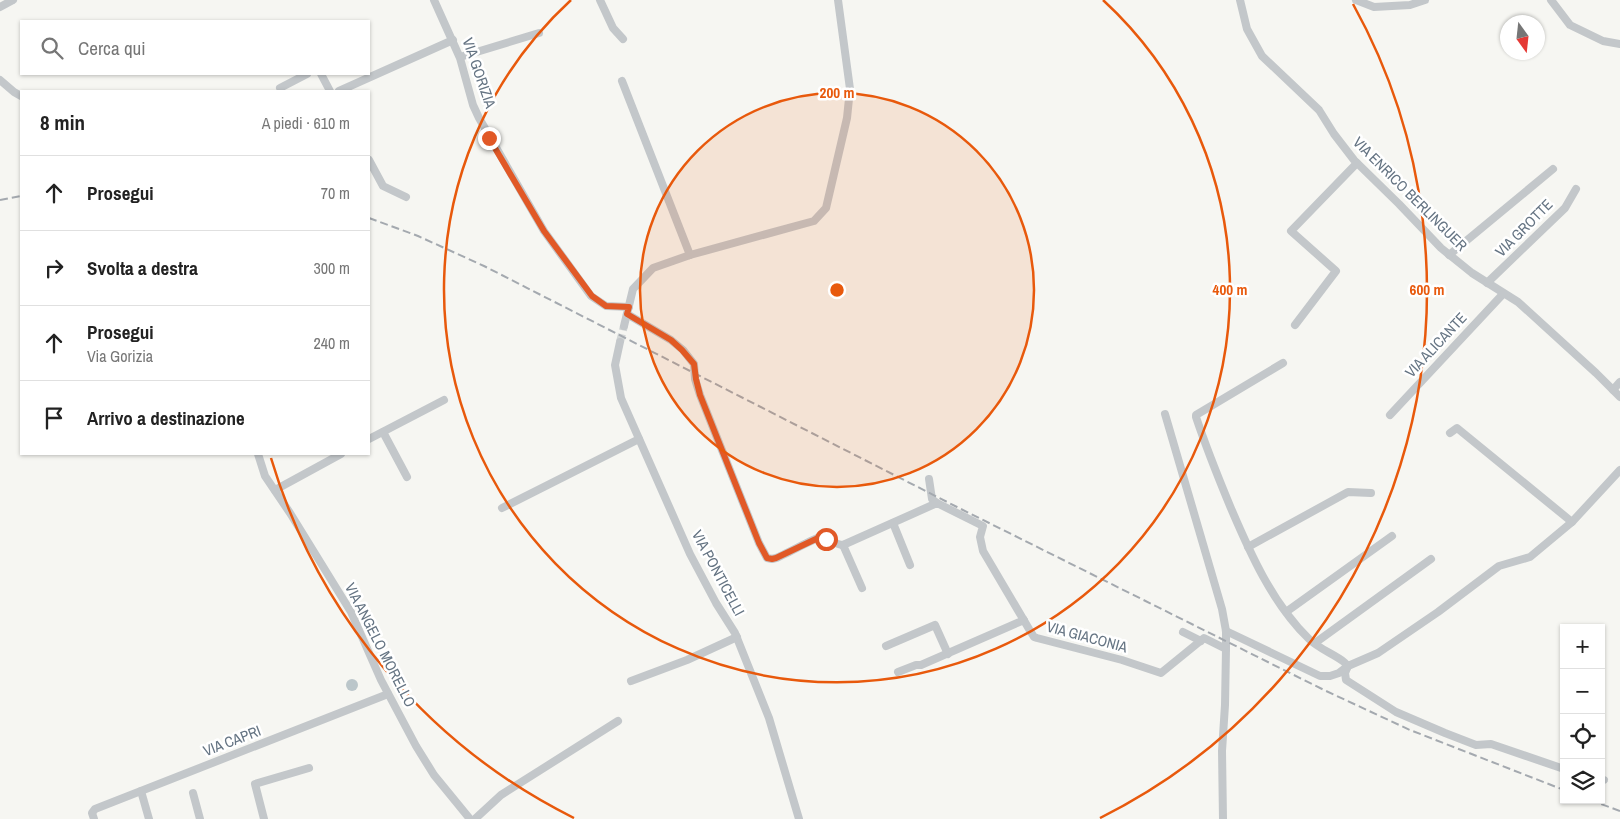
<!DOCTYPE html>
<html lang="it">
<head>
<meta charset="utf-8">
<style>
	body { margin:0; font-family:"Archivo Narrow",sans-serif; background:#f6f6f6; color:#222 }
	.controls { position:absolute; right:15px; bottom:15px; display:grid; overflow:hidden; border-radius:0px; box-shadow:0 1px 4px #0004 }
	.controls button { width:45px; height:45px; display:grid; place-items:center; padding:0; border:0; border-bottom:1px solid #e0e0e0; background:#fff; color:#222; font:25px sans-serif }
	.compass { position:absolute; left:1500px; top:15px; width:45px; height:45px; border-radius:50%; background:#fff; box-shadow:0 1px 4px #0004; rotate:165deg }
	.stop { position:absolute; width:15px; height:15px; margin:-11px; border:4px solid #e15927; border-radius:50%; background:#fff }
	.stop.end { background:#e15927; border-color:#fff; box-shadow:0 1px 5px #0008 }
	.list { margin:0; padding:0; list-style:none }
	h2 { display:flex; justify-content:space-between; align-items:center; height:65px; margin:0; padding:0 20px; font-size:21px }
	h2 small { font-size:16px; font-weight:400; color:#767676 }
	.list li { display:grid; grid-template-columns:32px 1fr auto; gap:15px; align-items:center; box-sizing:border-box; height:75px; padding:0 20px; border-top:1px solid #e0e0e0 }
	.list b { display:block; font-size:19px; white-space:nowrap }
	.list p { margin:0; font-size:16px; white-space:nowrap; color:#767676 }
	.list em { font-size:16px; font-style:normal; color:#767676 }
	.icon { flex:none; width:28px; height:28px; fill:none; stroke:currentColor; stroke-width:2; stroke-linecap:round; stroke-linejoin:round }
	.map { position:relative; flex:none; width:1620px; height:819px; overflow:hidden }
	.search { position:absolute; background:#fff; box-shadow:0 1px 4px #0004; left:20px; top:20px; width:350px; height:55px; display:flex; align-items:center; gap:12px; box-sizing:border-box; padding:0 18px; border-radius:0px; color:#767676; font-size:19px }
	.panel { position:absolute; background:#fff; box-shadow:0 1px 4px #0004; left:20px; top:90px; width:350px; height:365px; border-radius:0px }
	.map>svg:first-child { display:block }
	.water { fill:#bbc6ca }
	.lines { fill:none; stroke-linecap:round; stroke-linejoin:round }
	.minor-tunnel { stroke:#d2d6d6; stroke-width:8; stroke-dasharray:8 4; stroke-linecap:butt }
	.minor { stroke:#c3c7ca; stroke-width:8 }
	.rail { stroke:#a4a9af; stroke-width:2; stroke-dasharray:8 4; stroke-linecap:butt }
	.route { stroke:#e15927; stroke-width:6 }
	.ring { fill:none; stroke:#e8590c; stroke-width:2.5 }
	.labels { text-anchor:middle; stroke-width:5; stroke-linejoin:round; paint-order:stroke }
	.street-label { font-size:15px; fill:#657483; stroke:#fff }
	.centre { fill:#e8590c; stroke:#fff; stroke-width:2.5 }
	.ring-label { font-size:15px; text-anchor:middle; font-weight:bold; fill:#e8590c; stroke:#fff; stroke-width:5; stroke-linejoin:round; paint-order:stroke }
</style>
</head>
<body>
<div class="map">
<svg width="1620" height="819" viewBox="0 0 1620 819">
	<rect width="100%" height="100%" fill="#f6f6f2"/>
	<circle class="water" cx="352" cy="685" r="6"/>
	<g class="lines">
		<path class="minor-tunnel" d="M620,342L624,326"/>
		<g class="minor">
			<path d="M434,0L460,58L473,105L479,118L544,231L591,296L606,306L629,307"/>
			<path d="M600,0L613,28L623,39"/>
			<path d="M1240,0L1247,29L1262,56L1319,110L1334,134L1354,160L1399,204L1441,248L1472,273L1518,302L1596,373L1620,397"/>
			<path d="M1356,0L1374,7L1410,5L1425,0"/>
			<path d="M1551,0L1570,25L1603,41L1620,44"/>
			<path d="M0,7L13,0"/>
			<path d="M460,57L539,33"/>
			<path d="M321,74L330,91"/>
			<path d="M0,80L14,92L21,96"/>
			<path d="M622,81L690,255"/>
			<path d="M280,88L307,74"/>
			<path d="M339,91L453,40"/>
			<path d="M369,160L383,186L406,197"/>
			<path d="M1449,255L1553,169"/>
			<path d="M1487,283L1565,208L1576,189"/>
			<path d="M627,314L671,340L683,350L694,364L695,379L700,395L759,543L767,558L772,559L776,558C784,555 815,538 820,537C828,537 835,545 843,545"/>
			<path d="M1295,325L1336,271L1291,231L1357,163"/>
			<path d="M624,326L633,289L653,268L690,255L814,221L826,208L847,118L850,89L838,0"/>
			<path d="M620,342L615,365L621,398L690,554L716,603L735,633L769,718L799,819"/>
			<path d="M1283,363L1196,415V417C1206,447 1218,477 1230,506C1250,553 1272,603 1309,639C1319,649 1334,654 1344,662L1348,666L1345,673L1346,680L1396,712L1445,733L1476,745L1491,744L1564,769"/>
			<path d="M1613,390L1620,382"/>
			<path d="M1165,414L1222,609L1226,631V649"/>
			<path d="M1390,415L1503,294"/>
			<path d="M383,432L407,477"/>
			<path d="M1450,433L1457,428L1572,522"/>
			<path d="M369,439L444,400"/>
			<path d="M258,454L265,476L290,513L351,612L381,680L416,746L434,775L470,819"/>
			<path d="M929,479L932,499L937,503"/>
			<path d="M275,490L341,454"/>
			<path d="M502,508L639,439"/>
			<path d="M893,523L910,565"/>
			<path d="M843,545L937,503L983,526L980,537L983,551L1029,629L1034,637L1037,638L1122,660L1161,673L1204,638L1226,649L1225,705L1222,751L1223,819"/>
			<path d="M843,545L862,588"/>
			<path d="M1248,547L1348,492L1371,493"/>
			<path d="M1286,612L1392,536"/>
			<path d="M1226,631L1320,676H1330L1339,673L1348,666L1378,653L1438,612L1499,566L1530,557L1572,522L1620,470"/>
			<path d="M1183,632L1201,641"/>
			<path d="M1315,643L1431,559"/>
			<path d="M886,646L935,625L948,654"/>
			<path d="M898,672L916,665H921L1024,620"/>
			<path d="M631,681L687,660L737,637"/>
			<path d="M1601,779L1604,780"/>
			<path d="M141,791L149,819"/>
			<path d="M193,793L200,819"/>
			<path d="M94,819L92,813L95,809L388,694"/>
			<path d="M264,819L255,784L309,768"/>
			<path d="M475,819L501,795L618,721"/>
		</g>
		<g class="rail">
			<path d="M0,200L21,196"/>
			<path d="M369,218L418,236L484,266L957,507L1324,690L1410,730L1564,790"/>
			<path d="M1590,800L1620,811"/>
		</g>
	</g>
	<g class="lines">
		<path class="route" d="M489,138L544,231L592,296L606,306L629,307L627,314L671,340L682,350L694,364L696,379L700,395L759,543L767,558L772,559L776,558L818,538L826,539"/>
	</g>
	<circle cx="837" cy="290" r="197" fill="#e8590c" fill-opacity=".12"/>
	<g class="ring">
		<circle cx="837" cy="290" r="197"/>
		<path d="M1103 0A393 393 0 1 1 571 0"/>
		<path d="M574 818A590 590 0 0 1 271 458M1353 4A590 590 0 0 1 1100 818"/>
	</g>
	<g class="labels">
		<g class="street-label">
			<text transform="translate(479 73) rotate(71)" y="5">VIA GORIZIA</text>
			<text transform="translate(1410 194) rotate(45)" y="5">VIA ENRICO BERLINGUER</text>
			<text transform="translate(1524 228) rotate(-45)" y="5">VIA GROTTE</text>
			<text transform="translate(1436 345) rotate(-47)" y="5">VIA ALICANTE</text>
			<text transform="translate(718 573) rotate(62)" y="5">VIA PONTICELLI</text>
			<text transform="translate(1087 637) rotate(15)" y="5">VIA GIACONIA</text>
			<text transform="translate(380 645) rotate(63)" y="5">VIA ANGELO MORELLO</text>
			<text transform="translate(232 741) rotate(-21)" y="5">VIA CAPRI</text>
		</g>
	</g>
	<circle cx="837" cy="290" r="8" class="centre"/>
	<g class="ring-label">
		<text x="837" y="98">200 m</text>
		<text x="1230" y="295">400 m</text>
		<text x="1427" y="295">600 m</text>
	</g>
</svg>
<div class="controls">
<button>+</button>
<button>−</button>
<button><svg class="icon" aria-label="locate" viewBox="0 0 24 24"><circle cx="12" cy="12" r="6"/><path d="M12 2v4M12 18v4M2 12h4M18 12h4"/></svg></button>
<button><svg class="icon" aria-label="layers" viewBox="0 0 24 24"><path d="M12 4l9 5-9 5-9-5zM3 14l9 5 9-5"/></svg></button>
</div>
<svg class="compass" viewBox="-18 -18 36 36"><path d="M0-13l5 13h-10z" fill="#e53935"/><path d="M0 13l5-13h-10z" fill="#767676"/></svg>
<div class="stop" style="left:826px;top:539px"></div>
<div class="stop end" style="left:489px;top:138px"></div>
<div class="search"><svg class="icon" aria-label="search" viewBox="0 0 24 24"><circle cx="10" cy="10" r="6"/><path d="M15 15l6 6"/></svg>Cerca qui</div>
<section class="panel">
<h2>8 min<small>A piedi · 610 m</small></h2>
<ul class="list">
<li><svg class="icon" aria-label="ahead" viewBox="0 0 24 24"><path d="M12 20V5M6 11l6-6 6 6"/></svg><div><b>Prosegui</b></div><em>70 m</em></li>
<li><svg class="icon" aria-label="right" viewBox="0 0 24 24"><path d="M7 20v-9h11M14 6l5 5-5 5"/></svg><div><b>Svolta a destra</b></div><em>300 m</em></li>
<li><svg class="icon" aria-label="ahead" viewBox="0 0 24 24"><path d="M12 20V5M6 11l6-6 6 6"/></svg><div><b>Prosegui</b><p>Via Gorizia</p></div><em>240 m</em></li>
<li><svg class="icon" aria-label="arrive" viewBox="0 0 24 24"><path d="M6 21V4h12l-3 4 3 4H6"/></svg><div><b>Arrivo a destinazione</b></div></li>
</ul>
</section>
</div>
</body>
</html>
